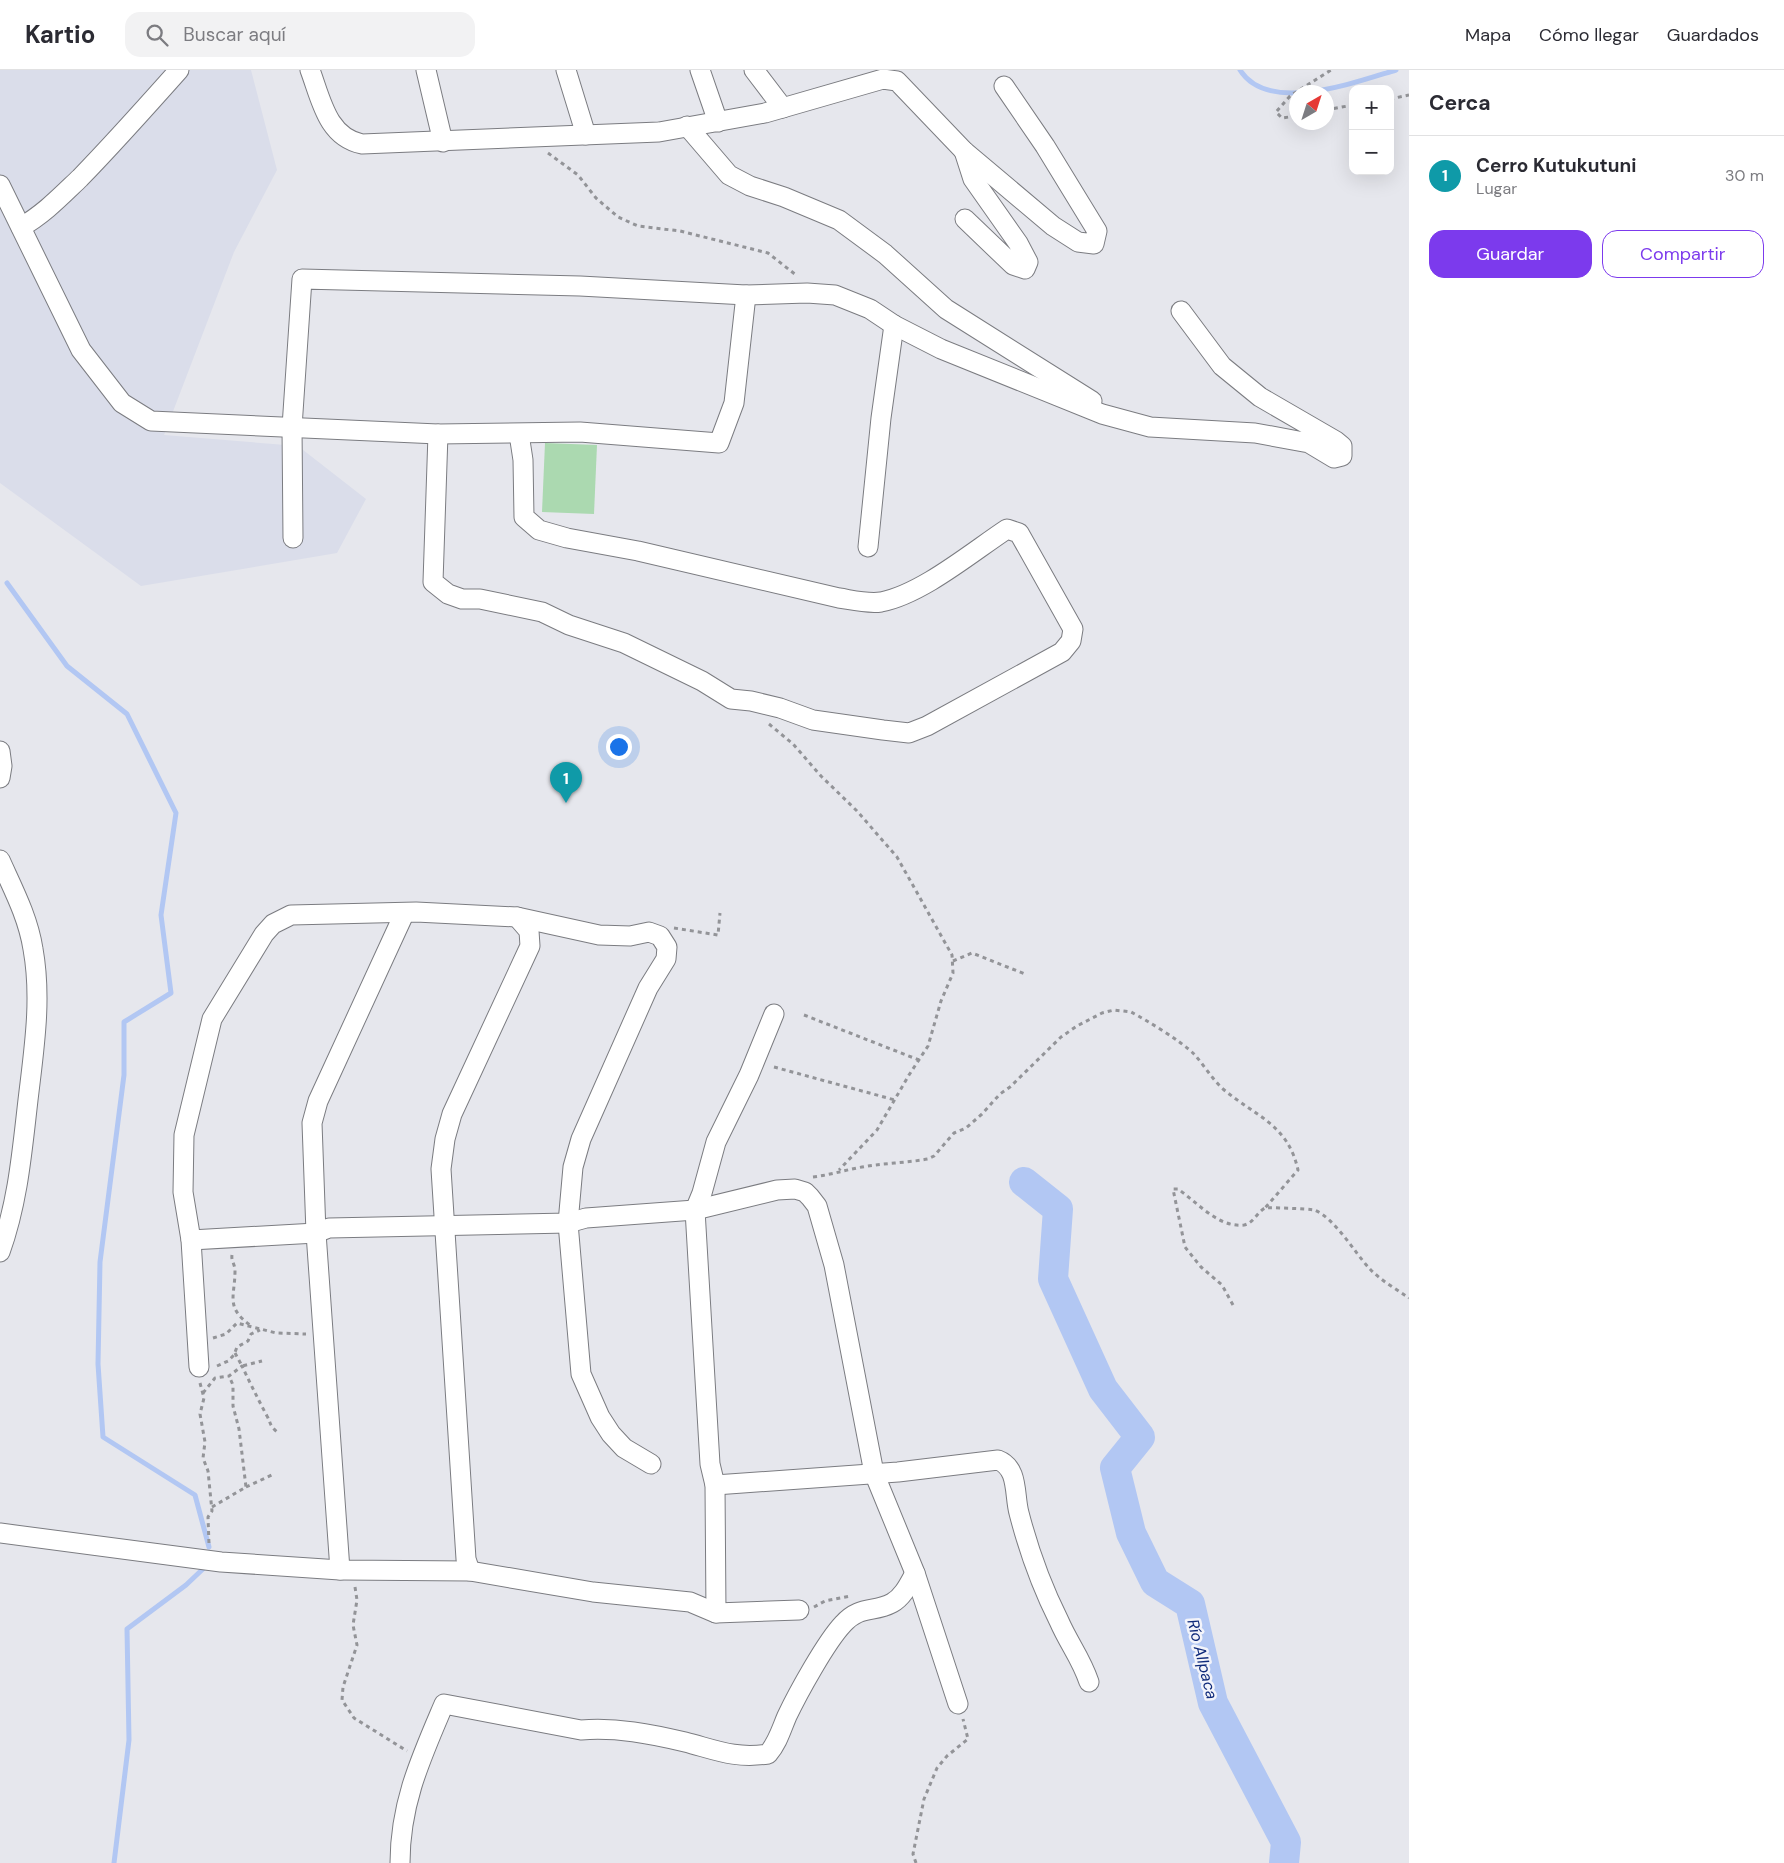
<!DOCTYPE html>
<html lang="es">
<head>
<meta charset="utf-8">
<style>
	body { margin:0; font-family:"DM Sans",sans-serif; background:#f2f2f3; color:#2b2b33 }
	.controls { position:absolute; right:15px; top:15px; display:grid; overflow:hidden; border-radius:10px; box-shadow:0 5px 20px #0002 }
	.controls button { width:45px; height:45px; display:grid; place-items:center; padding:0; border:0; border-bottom:1px solid #e1e1e2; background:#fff; color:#2b2b33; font:25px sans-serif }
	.compass { position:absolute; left:1289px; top:15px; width:45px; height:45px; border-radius:50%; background:#fff; box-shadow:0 5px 20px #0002; rotate:39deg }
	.you { position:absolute; left:618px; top:676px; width:18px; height:18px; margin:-12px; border:4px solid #fff; border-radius:50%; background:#1a73e8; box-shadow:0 0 0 8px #1a73e833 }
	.badge { display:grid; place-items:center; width:32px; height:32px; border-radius:50%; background:#7c3aed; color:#fff; font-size:16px; font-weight:700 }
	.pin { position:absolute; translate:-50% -41px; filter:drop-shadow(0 1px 2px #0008) }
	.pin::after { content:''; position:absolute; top:26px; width:18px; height:15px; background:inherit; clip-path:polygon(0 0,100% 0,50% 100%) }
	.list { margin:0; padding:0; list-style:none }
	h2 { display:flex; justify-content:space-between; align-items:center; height:65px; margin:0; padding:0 20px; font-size:21px }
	h2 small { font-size:16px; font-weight:400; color:#7c7c81 }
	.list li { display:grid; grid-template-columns:32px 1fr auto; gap:15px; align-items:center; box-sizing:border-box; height:80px; padding:0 20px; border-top:1px solid #e1e1e2 }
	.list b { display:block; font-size:19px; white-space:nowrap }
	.list p { margin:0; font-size:16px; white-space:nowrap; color:#7c7c81 }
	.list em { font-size:16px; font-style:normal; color:#7c7c81 }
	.actions { display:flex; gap:10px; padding:15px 20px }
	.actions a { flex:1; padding:11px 0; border:1px solid #7c3aed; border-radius:15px; text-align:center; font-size:18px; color:#7c3aed }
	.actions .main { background:#7c3aed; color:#fff }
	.icon { flex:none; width:28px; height:28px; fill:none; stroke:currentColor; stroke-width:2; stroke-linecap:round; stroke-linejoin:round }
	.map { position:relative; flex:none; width:1409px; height:1793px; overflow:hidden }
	header { display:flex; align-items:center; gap:30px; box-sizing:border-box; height:70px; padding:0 25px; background:#fff; border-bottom:1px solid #e1e1e2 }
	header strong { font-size:24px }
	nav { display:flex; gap:28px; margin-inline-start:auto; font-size:18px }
	.search { width:350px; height:45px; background:#f2f2f3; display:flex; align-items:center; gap:12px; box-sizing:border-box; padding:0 18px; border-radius:15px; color:#7c7c81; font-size:19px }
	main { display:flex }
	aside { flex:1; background:#fff }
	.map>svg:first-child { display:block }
	.built { fill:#daddea }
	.green { fill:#abd9b0 }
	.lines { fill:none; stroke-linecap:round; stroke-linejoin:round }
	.stream { stroke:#b2c7f3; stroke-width:5 }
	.river { stroke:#b2c7f3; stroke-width:30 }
	.minor-casing { stroke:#7b7c81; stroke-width:21 }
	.path { stroke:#939498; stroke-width:3; stroke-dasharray:4 4; stroke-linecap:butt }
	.minor { stroke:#fff; stroke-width:19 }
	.labels { text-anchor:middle; stroke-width:5; stroke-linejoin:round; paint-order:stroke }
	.water-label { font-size:16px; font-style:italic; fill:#102b7b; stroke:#f3f4fa }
</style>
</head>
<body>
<header>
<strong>Kartio</strong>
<div class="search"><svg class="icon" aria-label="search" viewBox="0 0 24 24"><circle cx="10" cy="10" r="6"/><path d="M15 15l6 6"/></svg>Buscar aquí</div>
<nav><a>Mapa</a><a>Cómo llegar</a><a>Guardados</a></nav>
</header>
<main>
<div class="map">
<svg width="1409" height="1793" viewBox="0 0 1409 1793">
	<rect width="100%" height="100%" fill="#e6e7ed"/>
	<path class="built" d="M0,0H251L277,100L234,182L164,365L298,376L366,429L337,483L141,516L0,413Z"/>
	<path class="green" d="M545,373L597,375L594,444L542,442Z"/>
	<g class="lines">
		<g class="stream">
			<path d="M1240,0C1268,45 1356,12 1396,0"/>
			<path d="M7,513L67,596L127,644L176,743L161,845L171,923L124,952V1005L100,1192L98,1294L103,1367L195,1425L209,1477"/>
			<path d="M114,1793L129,1670L127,1559L186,1515L205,1497"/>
		</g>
		<path class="river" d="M1024,1112L1058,1139L1053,1209L1103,1319L1140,1367L1115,1398L1131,1463L1155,1512L1190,1534L1213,1633L1286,1772L1284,1793"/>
		<defs>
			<g id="minor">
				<path d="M310,0C321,29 327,67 362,74L659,62L765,43L883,9L897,11L964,81L1053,156L1078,172L1094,174L1097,161L1045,76L1004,16"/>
				<path d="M426,0L443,72"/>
				<path d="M566,0L586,65"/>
				<path d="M700,0L718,52"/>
				<path d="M754,0L783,38"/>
				<path d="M687,56L729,105L750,116L784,127L839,150L885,184L946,239L1092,331"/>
				<path d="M964,81L973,109L1018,173L1028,192L1025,199L1013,195L965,149"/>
				<path d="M0,115L81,280L122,333L151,351L438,364L580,362L719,373L734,333L746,225"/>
				<path d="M21,157C44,144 61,126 80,108C114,73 147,36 179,0"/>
				<path d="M438,364L433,512L448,524L462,529H480L542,542L569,555L624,573L702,611L731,629L751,631L780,638L813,650L883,660L909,663L927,656L1062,582L1071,571L1073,559L1019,463L1007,459C972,482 922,524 881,532C867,534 852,530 839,528L638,481L567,468L539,460L524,447L523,390L519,364"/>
				<path d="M293,468L292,357L302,209L580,216L746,225L807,223L835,225L870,239L894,255L941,279L1102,344L1150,357L1255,363L1309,373L1334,388L1342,386V376L1336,371L1260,327L1222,296L1181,241"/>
				<path d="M868,477L881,348L894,255"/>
				<path d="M0,681L2,696L0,708"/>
				<path d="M0,790C13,819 28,847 33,879C42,929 34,979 28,1030C22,1082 18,1132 0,1182"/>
				<path d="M191,1170L316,1163L329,1158L568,1153L586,1148L695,1140L777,1120L795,1119L805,1122L810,1127L817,1136L834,1195L874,1403L915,1503L958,1634"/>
				<path d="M199,1297L191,1170L183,1122L184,1065L212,949L264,864L273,854L291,845L416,842L517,847L599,865L630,866L649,862L660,866L667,877L666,889L648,918L581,1069L573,1097L568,1153L581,1304L600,1347L611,1364L624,1378L651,1394"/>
				<path d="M715,1415L898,1402L998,1390C1019,1398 1014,1425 1019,1443C1028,1478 1043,1519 1059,1551C1069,1574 1081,1588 1089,1612"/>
				<path d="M0,1463L221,1492L340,1500L470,1501L593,1522L690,1532L716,1543L799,1540"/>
				<path d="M340,1500L316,1163L312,1053L318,1031L404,844"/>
				<path d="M470,1501L466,1489L441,1099L445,1069L452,1044L530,876L529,861L517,847"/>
				<path d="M716,1543L715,1415L710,1394L695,1140L702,1123L716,1072L749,1005L774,944"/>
				<path d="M400,1793C400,1733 421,1688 444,1634L581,1660C616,1657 651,1664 685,1672C716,1680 735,1689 768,1684C778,1672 781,1660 787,1646C798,1623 826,1572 843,1554C860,1535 874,1543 892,1533C903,1527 909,1514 915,1503"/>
			</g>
		</defs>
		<use href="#minor" class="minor-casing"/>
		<g class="path">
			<path d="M1390,29L1409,25"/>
			<path d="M1326,40L1353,35"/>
			<path d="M1296,46L1282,48L1276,42L1290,26L1331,0"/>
			<path d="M548,83L578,105L596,128L618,147L638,156L680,161L768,183L796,205"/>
			<path d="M769,654L793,674L821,706L857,741L897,787L952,885L953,903L941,931L928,976L909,1005L877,1060L839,1100"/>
			<path d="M674,858L718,865L720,843"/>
			<path d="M953,891L972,883L1025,904"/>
			<path d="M804,945L919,990"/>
			<path d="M774,997L895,1030"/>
			<path d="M813,1107C830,1105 845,1100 862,1097C884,1093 906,1093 928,1089L934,1086L954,1063L966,1058L982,1044L1000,1024L1010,1017L1061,967L1077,956L1102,943L1114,940L1131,942C1148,951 1181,971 1194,984C1204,995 1212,1009 1223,1019C1255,1046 1288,1054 1298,1100L1265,1138"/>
			<path d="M232,1185C231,1191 235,1194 235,1201C235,1226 225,1237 250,1255"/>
			<path d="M1233,1235L1222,1215L1201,1197L1185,1177L1173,1119H1178C1197,1132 1218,1158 1244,1155C1254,1153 1257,1142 1265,1138C1268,1137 1310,1139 1314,1140C1334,1147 1355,1183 1369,1198C1380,1210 1396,1219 1409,1228"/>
			<path d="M213,1268L226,1264L237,1253L276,1263L306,1264"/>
			<path d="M235,1283L242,1296L262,1291"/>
			<path d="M217,1296L228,1291L234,1285L237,1277L248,1271L251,1264L260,1260"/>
			<path d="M200,1313L204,1328L200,1344L205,1372L203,1388L208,1401L212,1441L208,1447L209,1474"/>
			<path d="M203,1323L215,1308L229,1306L242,1296C250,1313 258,1329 267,1346C271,1353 269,1355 277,1362"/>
			<path d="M246,1417L274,1404"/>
			<path d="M212,1437L246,1417L239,1359L233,1336V1315L229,1306"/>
			<path d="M355,1517L357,1530L353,1555L357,1575L343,1617L342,1630L354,1648L407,1681"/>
			<path d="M814,1537L825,1531L851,1526"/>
			<path d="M916,1793L913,1784L924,1729L937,1698L947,1686L968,1669L963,1649"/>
		</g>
		<use href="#minor" class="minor"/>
	</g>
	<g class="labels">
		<g class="water-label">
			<text transform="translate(1203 1589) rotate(76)" y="6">Río Allpaca</text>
		</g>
	</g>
</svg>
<div class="controls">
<button>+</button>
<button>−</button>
</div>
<svg class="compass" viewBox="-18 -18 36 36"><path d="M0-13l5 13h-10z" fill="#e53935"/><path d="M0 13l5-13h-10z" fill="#7c7c81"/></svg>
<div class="you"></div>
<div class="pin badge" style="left:566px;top:733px;background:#0f9aa8">1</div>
</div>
<aside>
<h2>Cerca<small></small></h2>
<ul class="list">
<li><span class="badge" style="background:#0f9aa8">1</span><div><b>Cerro Kutukutuni</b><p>Lugar</p></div><em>30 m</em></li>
</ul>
<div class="actions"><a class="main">Guardar</a><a>Compartir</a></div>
</aside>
</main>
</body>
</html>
